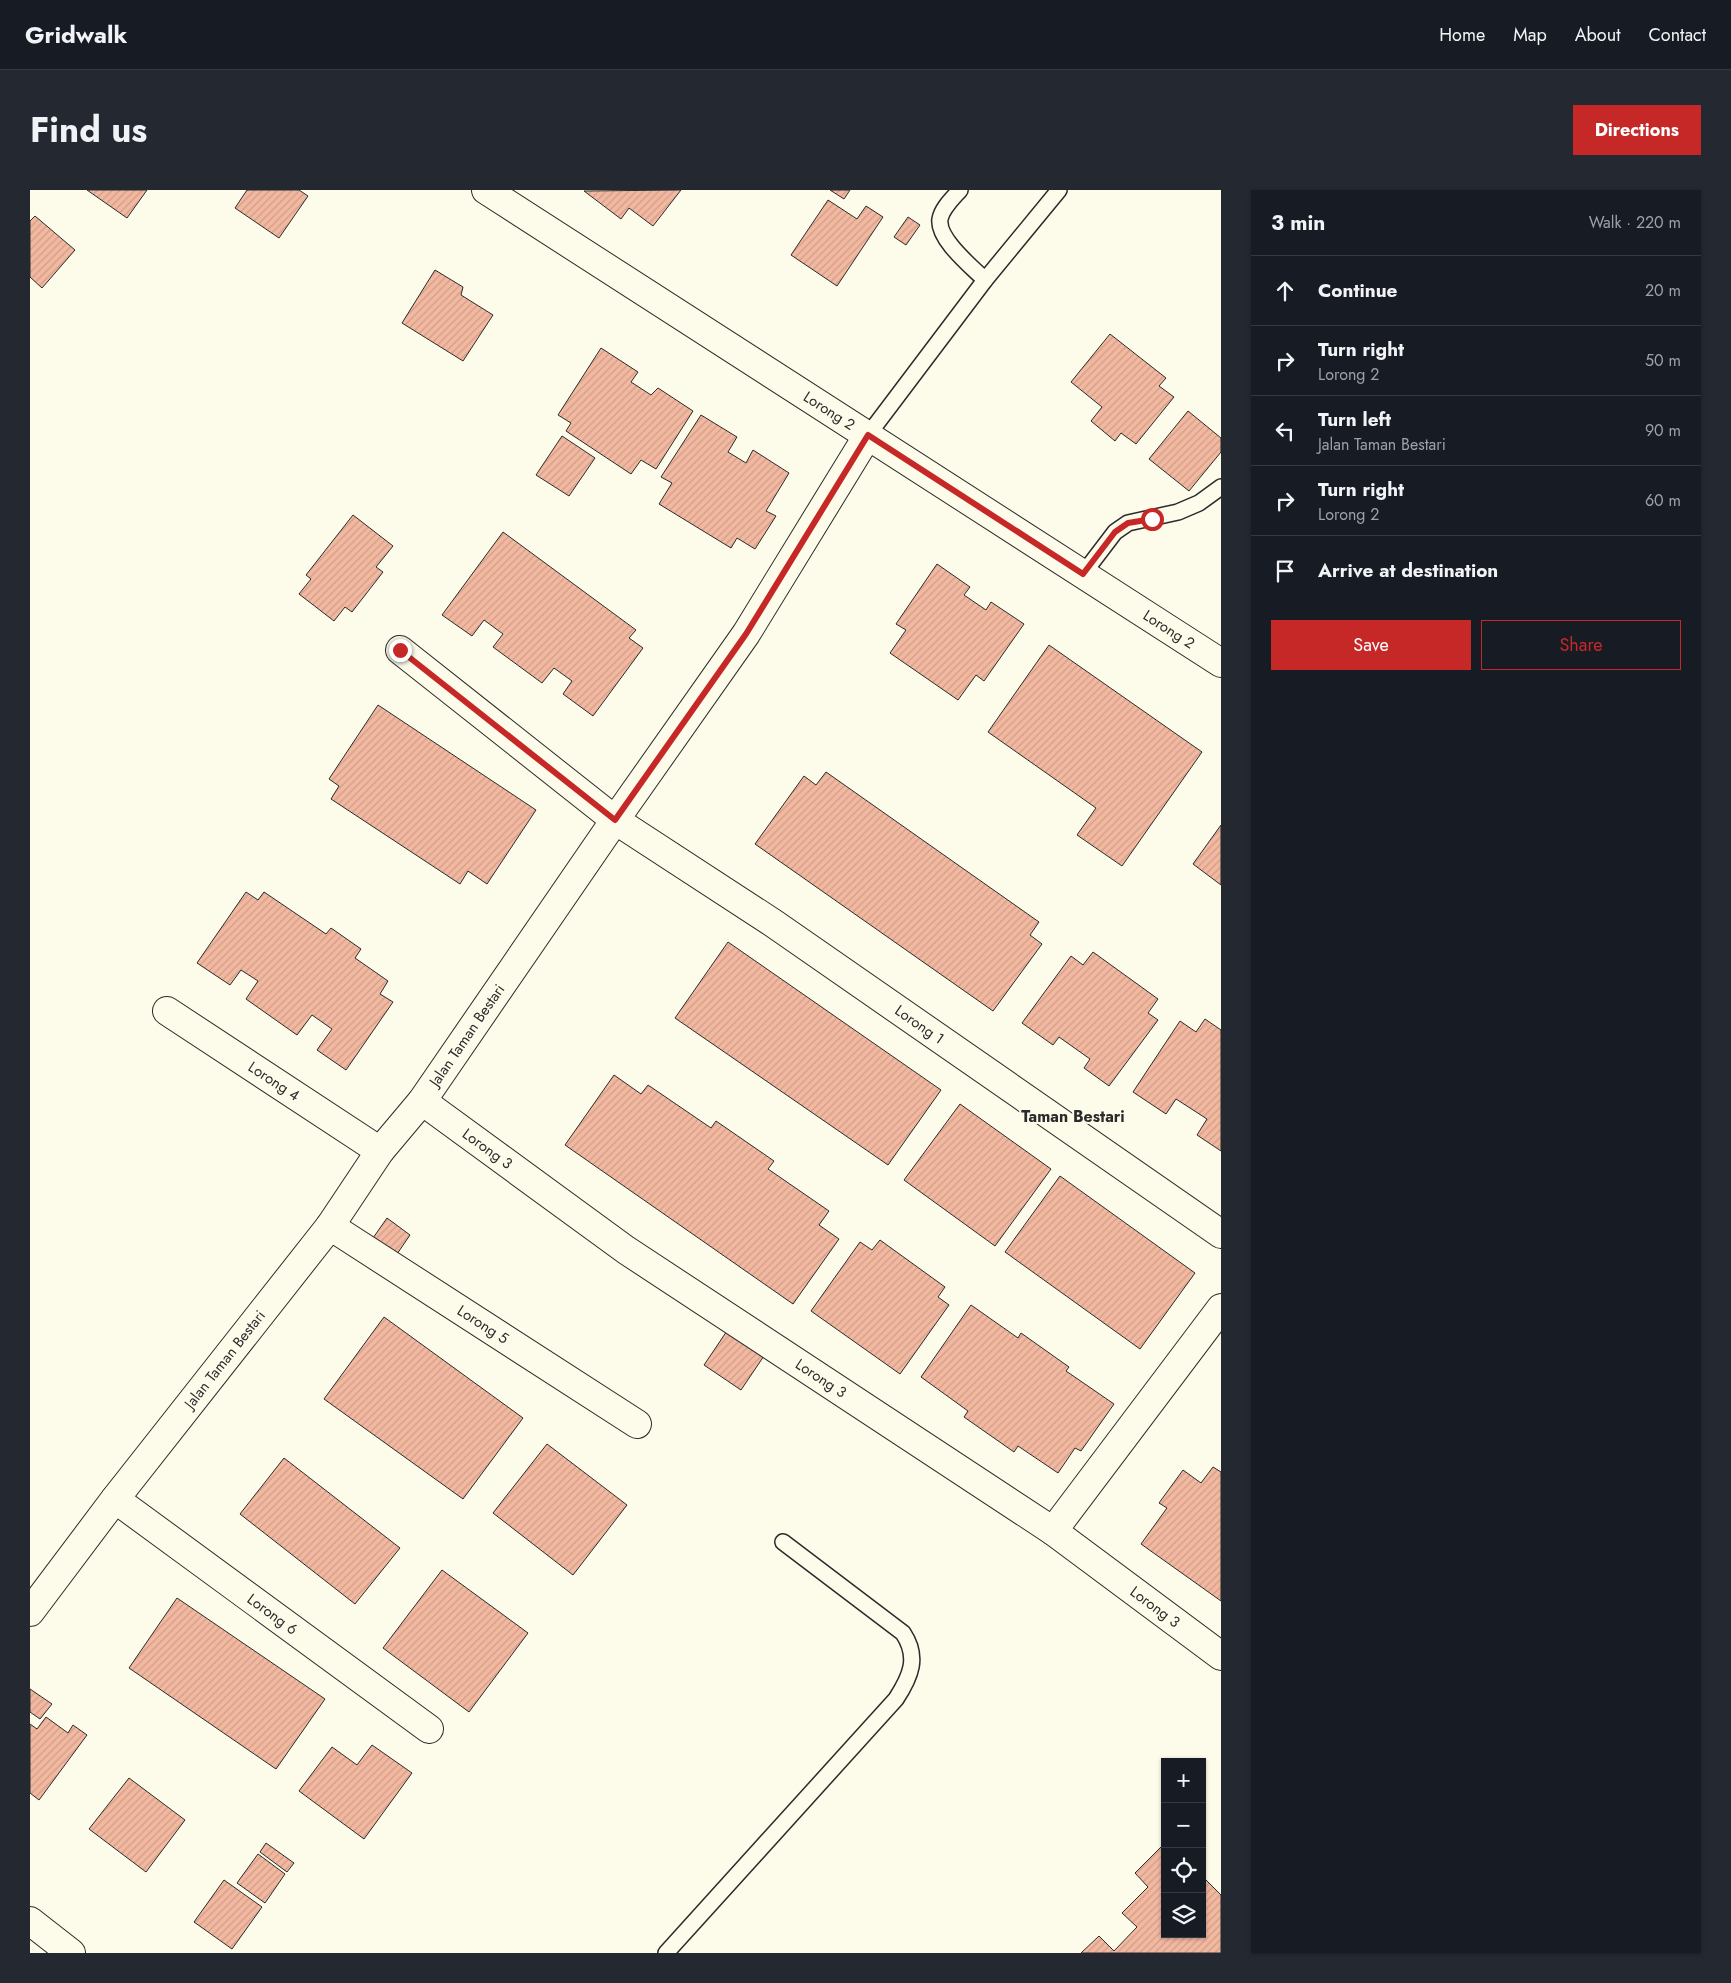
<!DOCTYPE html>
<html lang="en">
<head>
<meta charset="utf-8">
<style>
	body { margin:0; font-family:Jost,sans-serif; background:#242831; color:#f1f3f6 }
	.controls { position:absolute; right:15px; bottom:15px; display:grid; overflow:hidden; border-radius:0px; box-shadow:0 1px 4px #0004 }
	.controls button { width:45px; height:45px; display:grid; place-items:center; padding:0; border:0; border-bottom:1px solid #363941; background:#171b24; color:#f1f3f6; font:25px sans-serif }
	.stop { position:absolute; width:15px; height:15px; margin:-11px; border:4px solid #c62828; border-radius:50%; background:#fff }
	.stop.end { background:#c62828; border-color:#fff; box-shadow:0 1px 5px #0008 }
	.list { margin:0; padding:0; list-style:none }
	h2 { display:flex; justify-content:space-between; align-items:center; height:65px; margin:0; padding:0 20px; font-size:21px }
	h2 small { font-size:16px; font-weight:400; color:#9ea1a6 }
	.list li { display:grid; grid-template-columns:32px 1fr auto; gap:15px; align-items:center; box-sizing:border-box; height:70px; padding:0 20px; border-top:1px solid #363941 }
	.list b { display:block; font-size:19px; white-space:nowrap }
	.list p { margin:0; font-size:16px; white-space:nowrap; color:#9ea1a6 }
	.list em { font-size:16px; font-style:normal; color:#9ea1a6 }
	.actions { display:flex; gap:10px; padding:15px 20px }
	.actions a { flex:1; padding:11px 0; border:1px solid #c62828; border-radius:0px; text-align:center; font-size:18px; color:#c62828 }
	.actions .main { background:#c62828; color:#fff }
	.icon { flex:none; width:28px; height:28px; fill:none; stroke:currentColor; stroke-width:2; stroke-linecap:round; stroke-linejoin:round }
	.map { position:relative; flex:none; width:1191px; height:1763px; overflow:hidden; border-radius:0px }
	header { display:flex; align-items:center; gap:30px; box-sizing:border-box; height:70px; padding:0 25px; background:#171b24; border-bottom:1px solid #363941 }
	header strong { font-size:24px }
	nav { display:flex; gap:28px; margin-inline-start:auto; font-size:18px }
	.intro { display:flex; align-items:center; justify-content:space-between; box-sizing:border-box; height:120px; padding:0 30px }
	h1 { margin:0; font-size:35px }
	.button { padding:12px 22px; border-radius:0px; background:#c62828; color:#fff; font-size:18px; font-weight:700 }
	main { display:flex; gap:30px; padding:0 30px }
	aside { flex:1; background:#171b24; border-radius:0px; box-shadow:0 1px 4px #0004 }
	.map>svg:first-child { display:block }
	.building { fill:url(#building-hatch); stroke:#2b2b2b }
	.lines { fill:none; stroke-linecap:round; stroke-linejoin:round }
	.lane-casing { stroke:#2b2b2b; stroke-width:18 }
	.street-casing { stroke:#2b2b2b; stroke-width:30 }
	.lane { stroke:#fdfbea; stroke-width:15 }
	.street { stroke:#fdfbea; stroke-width:28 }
	.route { stroke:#c62828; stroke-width:6 }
	.labels { text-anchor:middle; stroke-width:4; stroke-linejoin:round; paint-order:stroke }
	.street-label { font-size:15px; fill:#2b2b2b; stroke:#fdfbea }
	.neighbourhood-label { font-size:16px; font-weight:bold; fill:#2b2b2b; stroke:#fdfbea }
</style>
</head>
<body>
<header>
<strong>Gridwalk</strong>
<nav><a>Home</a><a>Map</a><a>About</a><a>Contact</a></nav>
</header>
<div class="intro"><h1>Find us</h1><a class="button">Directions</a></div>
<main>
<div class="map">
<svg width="1191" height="1763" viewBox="0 0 1191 1763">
	<defs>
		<pattern id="building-hatch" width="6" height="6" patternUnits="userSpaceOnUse" patternTransform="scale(1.25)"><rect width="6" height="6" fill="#f2b8a0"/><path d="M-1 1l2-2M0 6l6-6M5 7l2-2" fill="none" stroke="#d09e8a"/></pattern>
	</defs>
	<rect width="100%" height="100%" fill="#fdfbea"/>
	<g class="building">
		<path d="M57,0H117L97,28Z"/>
		<path d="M217,0H269L278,6L249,48L205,18Z"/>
		<path d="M651,0L623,36L599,18L591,29L554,1Z"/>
		<path d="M800,0H820L814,9Z"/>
		<path d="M798,10L827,29L836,16L853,27L807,96L761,65Z"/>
		<path d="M5,26L45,60L12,98L0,87V31Z"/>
		<path d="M878,27L890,35L876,55L864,47Z"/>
		<path d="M405,80L433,97L431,105L463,125L433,171L372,133Z"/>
		<path d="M1080,144L1136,188L1129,196L1144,207L1106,254L1091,243L1085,251L1061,231L1072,217L1041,192Z"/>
		<path d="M571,158L608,182L601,192L621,205L628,198L663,221L626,279L611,270L601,284L536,241L541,233L528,225Z"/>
		<path d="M1158,221L1191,248V262L1159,301L1119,269Z"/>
		<path d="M671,225L707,247L698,262L716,273L723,260L759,283L736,321L746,326L725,359L707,348L701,358L629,314L642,293L631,287Z"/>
		<path d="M532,246L565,268L539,306L506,285Z"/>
		<path d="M323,325L363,356L346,377L353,382L322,422L315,417L304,431L269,404L281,389L276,385Z"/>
		<path d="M473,342L606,440L599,448L613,458L563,526L533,504L542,491L524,478L512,493L463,457L473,444L454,430L442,446L412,425Z"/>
		<path d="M907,374L940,397L934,405L956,420L961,412L994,434L954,491L946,485L928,510L860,463L876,440L866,434Z"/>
		<path d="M1019,455L1172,562L1092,676L1047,645L1066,618L958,542Z"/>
		<path d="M348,515L506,620L457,694L438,681L430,694L301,609L309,596L299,589Z"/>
		<path d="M796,582L1009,732L1000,745L1012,754L963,821L725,654L774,586L786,595Z"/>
		<path d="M1191,635V695L1163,674Z"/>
		<path d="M216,702L228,710L234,702L296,744L301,738L331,759L325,768L358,791L350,804L363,812L316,880L287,860L302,839L282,825L267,845L216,809L228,791L211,780L200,795L167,773Z"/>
		<path d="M698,752L911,900L858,975L645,828Z"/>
		<path d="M1063,762L1128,809L1118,823L1128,830L1079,896L1054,878L1060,869L1029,847L1023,855L992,833L1041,766L1053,775Z"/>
		<path d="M1175,829L1191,840V961L1167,945L1177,929L1146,909L1136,924L1103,902L1150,831L1166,842Z"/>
		<path d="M584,885L611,904L618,895L681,938L686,931L744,971L738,979L799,1021L789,1035L809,1049L763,1114L535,955Z"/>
		<path d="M930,914L1021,979L965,1056L874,990Z"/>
		<path d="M1030,986L1165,1083L1110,1159L975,1062Z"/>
		<path d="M357,1028L380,1045L367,1064L343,1048Z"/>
		<path d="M850,1050L915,1097L908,1107L919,1115L870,1184L781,1121L830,1052L842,1060Z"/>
		<path d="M941,1115L988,1148L991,1143L1039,1177L1036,1181L1084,1214L1051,1261L1045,1258L1028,1283L988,1256L984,1262L934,1227L938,1221L891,1187Z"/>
		<path d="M354,1127L493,1228L433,1309L294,1209Z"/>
		<path d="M701,1135L738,1160L711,1200L674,1175Z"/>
		<path d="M517,1254L597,1315L543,1385L463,1323Z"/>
		<path d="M254,1268L370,1358L325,1414L210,1324Z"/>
		<path d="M1183,1277L1191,1282V1411L1111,1354L1137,1318L1129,1313L1153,1280L1171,1293Z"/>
		<path d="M412,1380L498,1443L439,1522L353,1458Z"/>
		<path d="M147,1408L295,1509L246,1579L99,1478Z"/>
		<path d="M0,1499L22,1514L10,1529L0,1522Z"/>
		<path d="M16,1527L38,1543L43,1535L57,1545L9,1610L0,1603V1534L7,1539Z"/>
		<path d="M342,1555L382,1583L334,1649L269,1601L302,1557L327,1575Z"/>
		<path d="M99,1588L155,1630L116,1682L59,1639Z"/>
		<path d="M236,1653L264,1673L257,1682L230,1662Z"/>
		<path d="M1135,1653V1744H1172V1686L1191,1705V1763H1051L1069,1746L1084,1761L1107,1737L1092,1723L1118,1697L1105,1683Z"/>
		<path d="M228,1664L255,1684L235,1713L207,1693Z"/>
		<path d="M194,1690L232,1717L202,1759L164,1732Z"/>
	</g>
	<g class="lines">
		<defs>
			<g id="lane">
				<path d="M930,0C923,8 912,18 910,29C907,49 942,77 955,90"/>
				<path d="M838,245L955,90L1029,0"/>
				<path d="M1053,384L1085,342L1098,333L1148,322L1169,313L1191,297"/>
				<path d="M636,1763L866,1509C881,1486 889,1467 873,1443L753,1352"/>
			</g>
			<g id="street">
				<path id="s1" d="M456,0L1191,473"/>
				<path id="s2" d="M370,460L585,630L743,733L1191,1044"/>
				<path id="s3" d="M137,821L350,961"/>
				<path id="s4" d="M392,911L596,1060L1023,1341L1191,1466"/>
				<path id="s5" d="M300,1036L607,1234"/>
				<path id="s6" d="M85,1309L399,1539"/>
				<path d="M1023,1341L1191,1118"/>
				<path id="s7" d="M0,1422L85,1309L300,1036L350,961L392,911L585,630L716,444L838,245"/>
				<path d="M0,1731L41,1763"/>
			</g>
		</defs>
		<use href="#lane" class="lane-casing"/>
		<use href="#street" class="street-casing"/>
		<use href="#lane" class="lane"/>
		<use href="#street" class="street"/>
	</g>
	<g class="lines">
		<path class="route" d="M370,460L585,630L716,444L838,245L1053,384L1085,342L1098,333L1122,329"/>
	</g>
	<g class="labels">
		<g class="street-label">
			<text dy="5" stroke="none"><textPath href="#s1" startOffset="408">Lorong 2</textPath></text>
			<text dy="5" stroke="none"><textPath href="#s1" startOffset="812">Lorong 2</textPath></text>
			<text dy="5" stroke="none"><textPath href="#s2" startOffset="641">Lorong 1</textPath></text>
			<text dy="5" stroke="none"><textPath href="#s7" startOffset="724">Jalan Taman Bestari</textPath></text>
			<text dy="5" stroke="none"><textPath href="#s3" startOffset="128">Lorong 4</textPath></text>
			<text dy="5" stroke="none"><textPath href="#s4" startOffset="81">Lorong 3</textPath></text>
			<text dy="5" stroke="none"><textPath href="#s5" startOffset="182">Lorong 5</textPath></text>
			<text dy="5" stroke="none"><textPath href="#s7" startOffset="319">Jalan Taman Bestari</textPath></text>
			<text dy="5" stroke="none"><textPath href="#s4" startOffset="486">Lorong 3</textPath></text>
			<text dy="5" stroke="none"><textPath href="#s4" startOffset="891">Lorong 3</textPath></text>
			<text dy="5" stroke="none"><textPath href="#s6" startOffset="195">Lorong 6</textPath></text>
		</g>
		<g class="neighbourhood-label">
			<text x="1043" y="932">Taman Bestari</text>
		</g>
	</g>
</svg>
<div class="controls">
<button>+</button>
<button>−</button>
<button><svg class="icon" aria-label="locate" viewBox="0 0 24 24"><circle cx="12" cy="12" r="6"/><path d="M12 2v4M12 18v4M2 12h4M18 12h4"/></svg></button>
<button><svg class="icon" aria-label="layers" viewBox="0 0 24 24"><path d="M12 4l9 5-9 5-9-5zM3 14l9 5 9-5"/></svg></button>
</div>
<div class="stop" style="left:1122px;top:329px"></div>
<div class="stop end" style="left:370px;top:460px"></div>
</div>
<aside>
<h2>3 min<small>Walk · 220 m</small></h2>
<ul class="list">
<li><svg class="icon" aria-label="ahead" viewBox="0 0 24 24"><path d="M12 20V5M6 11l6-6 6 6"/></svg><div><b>Continue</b></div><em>20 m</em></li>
<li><svg class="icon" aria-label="right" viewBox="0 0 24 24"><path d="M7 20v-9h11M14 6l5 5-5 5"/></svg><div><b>Turn right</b><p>Lorong 2</p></div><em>50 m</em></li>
<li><svg class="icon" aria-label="left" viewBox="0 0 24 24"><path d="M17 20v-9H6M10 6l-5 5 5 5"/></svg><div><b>Turn left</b><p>Jalan Taman Bestari</p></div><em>90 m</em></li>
<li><svg class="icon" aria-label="right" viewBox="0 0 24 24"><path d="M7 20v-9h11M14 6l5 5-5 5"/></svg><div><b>Turn right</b><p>Lorong 2</p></div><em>60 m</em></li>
<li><svg class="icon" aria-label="arrive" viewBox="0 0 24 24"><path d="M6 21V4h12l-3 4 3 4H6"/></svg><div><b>Arrive at destination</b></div></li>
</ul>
<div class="actions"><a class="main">Save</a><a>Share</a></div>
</aside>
</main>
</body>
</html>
